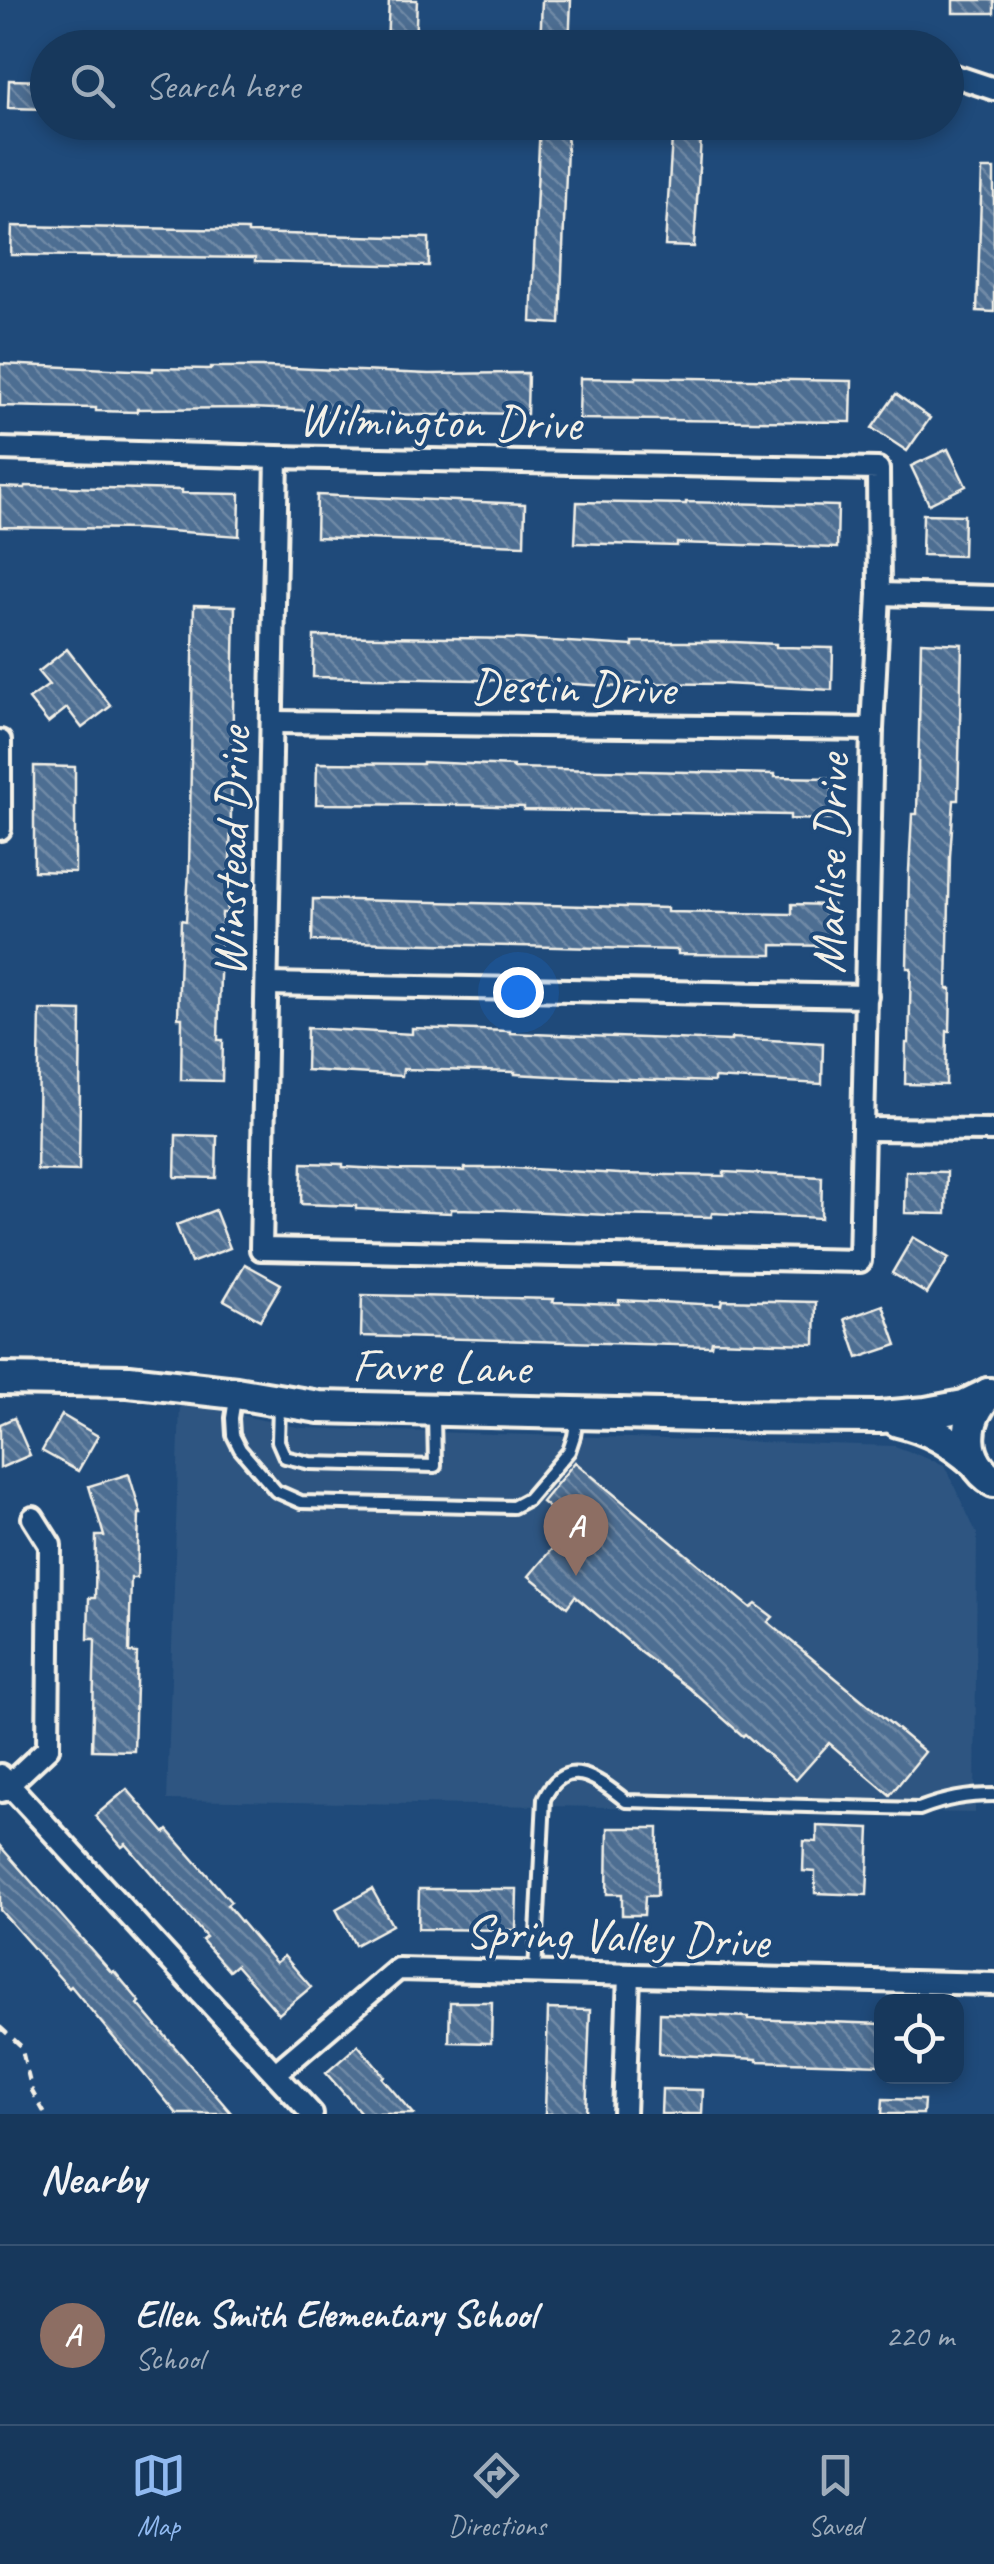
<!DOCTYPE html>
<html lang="en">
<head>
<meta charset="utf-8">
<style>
	body { margin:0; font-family:Caveat,sans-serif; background:#203f62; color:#f1f3f6 }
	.controls { position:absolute; right:30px; bottom:30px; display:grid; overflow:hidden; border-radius:20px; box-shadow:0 5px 15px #0003 }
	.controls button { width:90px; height:90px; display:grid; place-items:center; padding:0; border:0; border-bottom:2px solid #365272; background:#17385c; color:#f1f3f6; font:50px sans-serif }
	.you { position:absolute; left:518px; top:992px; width:35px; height:35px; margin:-25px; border:8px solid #fff; border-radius:50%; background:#1a73e8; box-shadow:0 0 0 15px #1a73e833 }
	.badge { display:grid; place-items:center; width:65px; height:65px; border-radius:50%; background:#90b9f0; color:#fff; font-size:32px; font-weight:700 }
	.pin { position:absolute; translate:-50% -82px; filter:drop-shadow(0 2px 5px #0008) }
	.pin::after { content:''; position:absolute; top:52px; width:35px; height:30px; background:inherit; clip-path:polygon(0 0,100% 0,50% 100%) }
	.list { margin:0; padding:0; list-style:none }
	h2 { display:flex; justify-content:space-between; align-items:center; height:130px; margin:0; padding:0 40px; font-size:42px }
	h2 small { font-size:32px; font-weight:400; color:#9eacbb }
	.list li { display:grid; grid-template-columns:65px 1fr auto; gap:30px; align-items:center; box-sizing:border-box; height:180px; padding:0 40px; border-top:2px solid #365272 }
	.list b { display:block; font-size:38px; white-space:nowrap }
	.list p { margin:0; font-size:32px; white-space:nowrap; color:#9eacbb }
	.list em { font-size:32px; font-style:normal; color:#9eacbb }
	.icon { flex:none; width:55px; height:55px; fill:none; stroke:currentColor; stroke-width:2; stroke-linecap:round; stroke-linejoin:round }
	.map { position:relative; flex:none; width:994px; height:2114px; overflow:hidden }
	.search { position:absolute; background:#17385c; box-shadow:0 5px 15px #0003; left:30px; right:30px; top:30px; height:110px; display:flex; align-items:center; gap:25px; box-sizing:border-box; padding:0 35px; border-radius:55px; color:#9eacbb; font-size:38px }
	.sheet { height:310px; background:#17385c }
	nav { display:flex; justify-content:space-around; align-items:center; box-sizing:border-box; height:140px; border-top:2px solid #365272; background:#17385c; font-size:28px; color:#9eacbb }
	nav a { display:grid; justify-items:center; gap:5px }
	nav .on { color:#90b9f0 }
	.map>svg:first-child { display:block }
	.built { fill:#2d5581 }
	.building { fill:url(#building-back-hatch); stroke:#f4f1e8; stroke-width:2.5 }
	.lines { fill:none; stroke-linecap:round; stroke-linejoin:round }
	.lane-casing { stroke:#f4f1e8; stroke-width:18 }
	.street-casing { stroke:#f4f1e8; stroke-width:28 }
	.secondary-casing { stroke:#f4f1e8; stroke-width:38 }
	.path { stroke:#f4f1e8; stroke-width:4; stroke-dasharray:10 8; stroke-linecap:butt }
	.lane { stroke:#1f4a7a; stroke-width:10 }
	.street { stroke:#1f4a7a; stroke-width:20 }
	.secondary { stroke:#1f4a7a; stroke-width:30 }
	.labels { text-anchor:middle; stroke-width:8; stroke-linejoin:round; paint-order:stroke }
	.street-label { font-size:48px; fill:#f4f1e8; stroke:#1f4a7a }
</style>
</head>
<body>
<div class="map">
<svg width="994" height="2114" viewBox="0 0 994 2114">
	<defs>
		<pattern id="building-back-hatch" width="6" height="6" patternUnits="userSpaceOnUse" patternTransform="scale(2.5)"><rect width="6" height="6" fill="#4d6e92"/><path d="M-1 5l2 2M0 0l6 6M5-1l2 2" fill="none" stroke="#708aa6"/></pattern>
	</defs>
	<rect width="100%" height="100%" fill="#1f4a7a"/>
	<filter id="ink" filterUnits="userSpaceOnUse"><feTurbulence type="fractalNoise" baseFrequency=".01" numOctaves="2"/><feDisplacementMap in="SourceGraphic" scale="20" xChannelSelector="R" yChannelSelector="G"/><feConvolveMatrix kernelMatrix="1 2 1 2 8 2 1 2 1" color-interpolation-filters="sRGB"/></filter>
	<g filter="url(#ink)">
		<path class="built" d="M180,1403L302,1428L895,1446L944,1465L977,1534L975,1813L167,1800Z"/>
		<g class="building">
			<path d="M389,0H417L415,47L387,46Z"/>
			<path d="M542,0H571L569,48H540Z"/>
			<rect x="953" y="0" width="41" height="13"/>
			<path d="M9,80L48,81V109L8,108Z"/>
			<path d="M540,122H568L560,324L531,322Z"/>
			<path d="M673,122H702L694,247L665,246Z"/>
			<path d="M982,169H994V312L977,311Z"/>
			<path d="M12,226L248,230V233L429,238V266L255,262V258L11,255Z"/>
			<path d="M0,364L153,371V368L211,369V367H268L429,374L528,373L527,414L469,413V415H417L251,408L137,409V412L96,411V408L0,406Z"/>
			<path d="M636,377L852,381L851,422L579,419L580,378L636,379Z"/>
			<path d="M896,394L930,418L907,451L872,428Z"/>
			<path d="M948,449L966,486L929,504L911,466Z"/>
			<path d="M25,486L182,490V493L240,494L239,536L140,529L0,527V487L25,488Z"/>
			<path d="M317,495L525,504L524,545L316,537Z"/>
			<path d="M577,502L686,504V502L838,506L837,548L677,543V546L575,543Z"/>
			<path d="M923,514L964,515L963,556L922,555Z"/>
			<path d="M194,605L235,606L230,860L227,913H222L218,1040H223L222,1081L181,1080L182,1018H178L181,920L186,921L189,870Z"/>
			<path d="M314,636L519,639L633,646V642H735L776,644V647L833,648L832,690L725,684L621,683L620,687L529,681L313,677Z"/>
			<path d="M921,642L962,644L958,800H954L950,856L947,989H951L950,1031H947L946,1085L905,1084L906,1043H909L911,968H907L909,871L912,814H917Z"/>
			<path d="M67,649L111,706L82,728L67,708L48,723L29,699L49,685L38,672Z"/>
			<path d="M423,762L513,766V768L775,774V777L832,778L831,820L790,819V815L524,810V807L471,805L316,804L317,763L423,764Z"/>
			<path d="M34,766L75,767V872L34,871Z"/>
			<path d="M313,899L667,908V912L792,914V904L833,905L832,946L772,945V955L678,954V950L312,941Z"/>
			<path d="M40,1010L81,1011L79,1171L37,1170Z"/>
			<path d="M307,1028L412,1034V1028L510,1031V1033L557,1035L731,1041V1038L823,1043L822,1084L714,1078V1082L570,1077L515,1074V1072L403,1069L402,1076L306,1070Z"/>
			<path d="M176,1135L217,1136L216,1178L175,1177Z"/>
			<path d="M302,1163L343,1164V1167L398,1170L465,1171V1168H514L620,1174L724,1176V1172L822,1177L821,1218L712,1213L711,1217L608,1215L505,1210L451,1209V1213L356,1209V1206L301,1204Z"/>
			<path d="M906,1171L947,1172L946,1214L905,1213Z"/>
			<path d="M215,1210L230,1248L191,1263L176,1225Z"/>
			<path d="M913,1237L949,1258L927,1294L892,1273Z"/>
			<path d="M245,1264L281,1284L260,1320L224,1300Z"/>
			<path d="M362,1295L554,1299L553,1302L619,1304V1300L721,1305L722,1300L816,1302L815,1344L712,1341L711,1346L361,1336Z"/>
			<path d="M883,1305L897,1345L858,1358L845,1319Z"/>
			<path d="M62,1415L98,1436L78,1471L42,1451Z"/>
			<path d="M14,1418L30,1455L0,1468V1424Z"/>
			<path d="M575,1462L751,1608L756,1604L773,1617L768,1622L925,1752L890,1795L829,1743L796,1780L745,1734L743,1736L689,1688L642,1653L575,1596L567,1607L529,1576L571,1526L542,1502Z"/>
			<path d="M129,1474L141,1514H139L137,1578H131L129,1652L137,1653L134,1751L92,1750L95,1639H88L89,1598H95L96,1536H104L89,1486Z"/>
			<path d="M127,1789L165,1833L168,1830L231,1902L227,1905L276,1963L284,1956L311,1987L279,2014L236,1965L229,1971L202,1940L206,1937L126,1844L122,1847L95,1816Z"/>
			<path d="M817,1826L870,1828L867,1895L815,1893V1872L803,1871L804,1841L817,1842Z"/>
			<path d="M608,1828H658L657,1896H645L644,1915H622V1894H607Z"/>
			<path d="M0,1846L112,1973L114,1971L140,2002L138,2004L232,2114H177L71,1986L69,1988L30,1944L0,1910Z"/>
			<path d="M372,1889L392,1925L355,1945L336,1909Z"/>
			<path d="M419,1889H517L516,1930L418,1929Z"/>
			<path d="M450,2002H492L491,2043L449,2042Z"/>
			<path d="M548,2009L590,2010L586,2114H545Z"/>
			<path d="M660,2013L748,2017V2019L882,2024V2065L757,2061V2059L659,2054Z"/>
			<path d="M358,2045L384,2076L382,2078L413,2114H362L326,2073Z"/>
			<path d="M662,2089L703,2090L702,2114H661Z"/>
			<path d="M883,2099L924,2100L923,2114H882Z"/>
		</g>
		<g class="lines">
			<defs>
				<g id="lane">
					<path d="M235,1399L232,1418L233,1435L240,1449L276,1491L301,1502L513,1507L528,1499L569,1451L574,1436L577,1417"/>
					<path d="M279,1406L278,1441L285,1457L310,1463L435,1466L434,1416"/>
					<path d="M535,1972L544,1799C565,1754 597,1778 626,1801L919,1809C945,1799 966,1795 994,1795"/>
				</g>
				<g id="street">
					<path d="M946,73L994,89"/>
					<path d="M0,449L277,457L878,469L879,594L872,729L860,1261L261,1249L277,457"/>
					<path d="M879,594L994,597"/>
					<path d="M273,722L872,729"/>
					<path d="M0,741V829"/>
					<path d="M267,984L867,996"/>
					<path d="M863,1129L994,1130"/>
					<path d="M0,1775L312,2114"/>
					<path d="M2,1791L48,1748L50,1545L33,1518"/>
					<path d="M276,2073L398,1969L994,1984"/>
					<path d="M624,2114L629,1975"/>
				</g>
				<g id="secondary">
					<path d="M0,1379L129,1381L236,1393L319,1407L705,1416L881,1417L926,1413L964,1406L989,1394"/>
					<path d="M988,1394C963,1420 961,1460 994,1481"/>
					<path d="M898,1421C931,1429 949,1440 975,1462"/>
				</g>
			</defs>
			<use href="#lane" class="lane-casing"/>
			<use href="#street" class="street-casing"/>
			<use href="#secondary" class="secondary-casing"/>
			<path class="path" d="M0,2027L21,2046L32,2091L45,2114"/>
			<use href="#lane" class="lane"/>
			<use href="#street" class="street"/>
			<use href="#secondary" class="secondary"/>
		</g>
	</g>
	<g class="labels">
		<g class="street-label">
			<text transform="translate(440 420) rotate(1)" y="17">Wilmington Drive</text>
			<text transform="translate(573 686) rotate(1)" y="17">Destin Drive</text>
			<text transform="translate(230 852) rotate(-89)" y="17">Winstead Drive</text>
			<text transform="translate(829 864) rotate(-89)" y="17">Marlise Drive</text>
			<text transform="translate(441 1365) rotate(1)" y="17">Favre Lane</text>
			<text transform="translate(617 1935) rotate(2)" y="17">Spring Valley Drive</text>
		</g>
	</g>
</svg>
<div class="controls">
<button><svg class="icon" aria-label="locate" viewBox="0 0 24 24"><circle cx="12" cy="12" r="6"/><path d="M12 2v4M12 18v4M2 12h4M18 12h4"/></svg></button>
</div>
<div class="you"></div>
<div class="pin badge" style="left:576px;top:1576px;background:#8d6e63">A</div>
<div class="search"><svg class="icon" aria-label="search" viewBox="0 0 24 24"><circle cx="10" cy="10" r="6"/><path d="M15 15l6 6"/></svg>Search here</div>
</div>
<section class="sheet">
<h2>Nearby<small></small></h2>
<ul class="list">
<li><span class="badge" style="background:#8d6e63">A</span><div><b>Ellen Smith Elementary School</b><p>School</p></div><em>220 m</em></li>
</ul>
</section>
<nav>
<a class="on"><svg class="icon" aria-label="map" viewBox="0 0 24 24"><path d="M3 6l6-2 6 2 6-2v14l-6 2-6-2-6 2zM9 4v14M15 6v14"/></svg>Map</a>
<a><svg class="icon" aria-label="directions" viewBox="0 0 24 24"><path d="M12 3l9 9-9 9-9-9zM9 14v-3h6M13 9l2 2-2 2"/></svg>Directions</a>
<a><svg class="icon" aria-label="saved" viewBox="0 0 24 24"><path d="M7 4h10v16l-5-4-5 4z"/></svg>Saved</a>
</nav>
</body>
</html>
